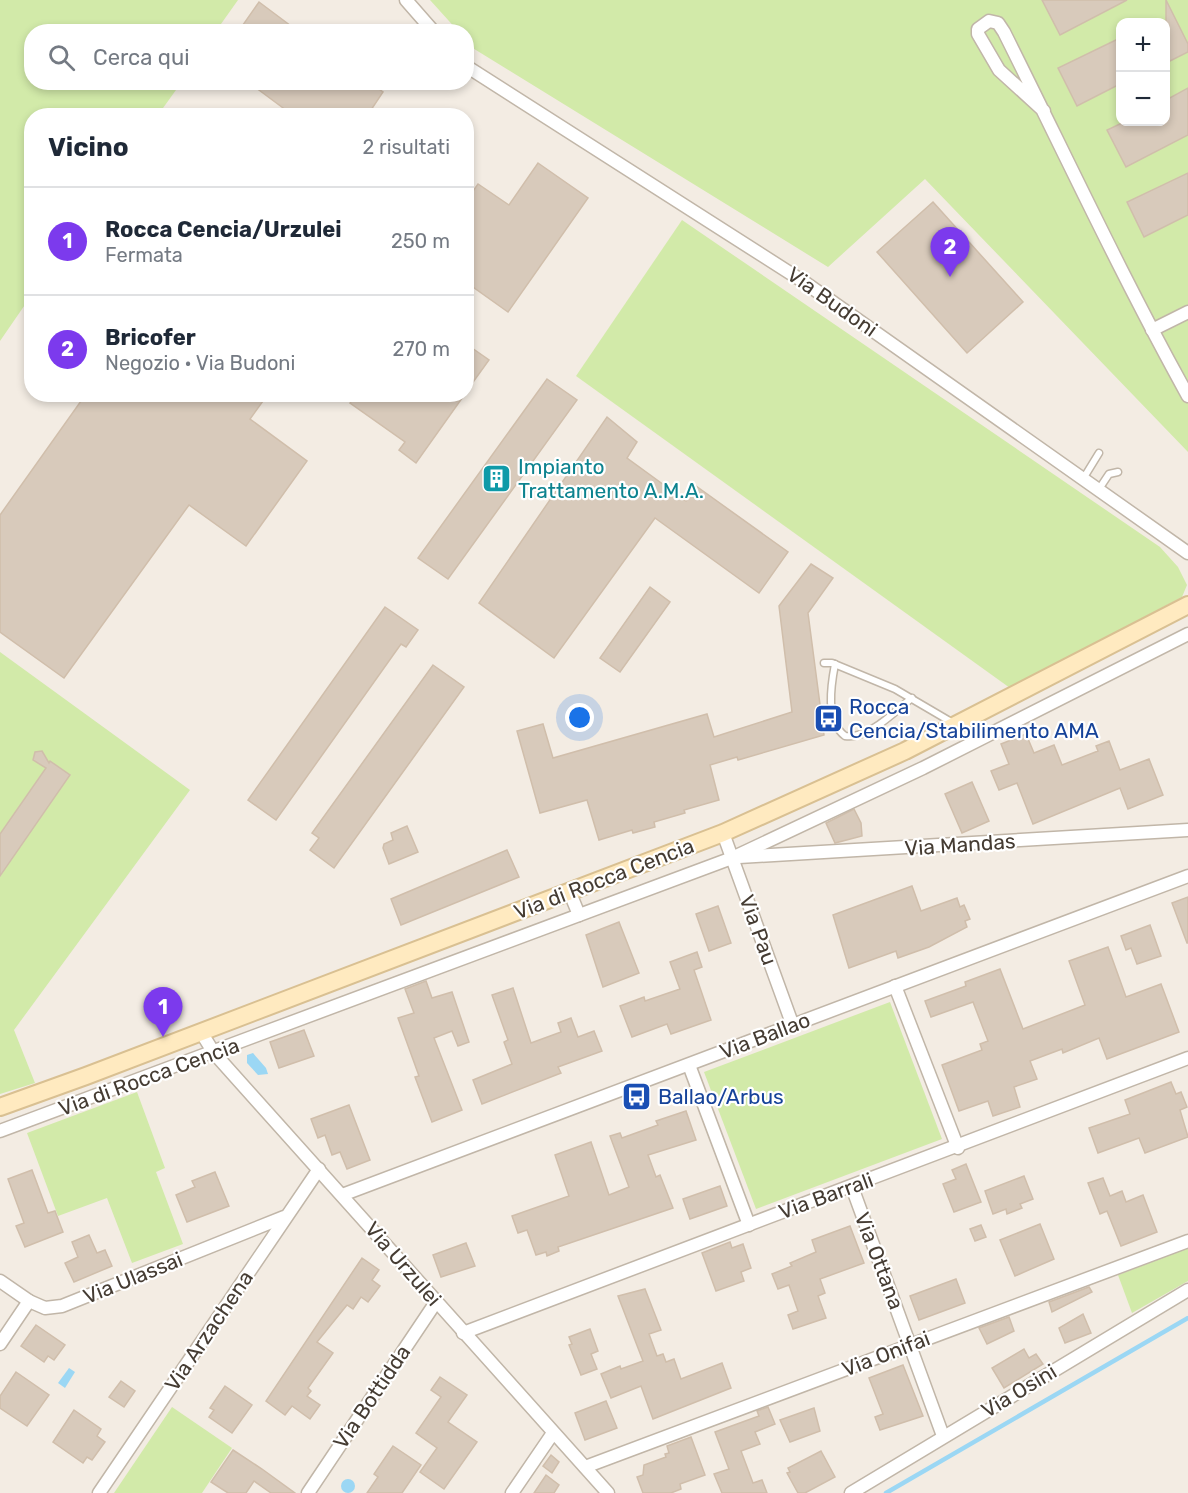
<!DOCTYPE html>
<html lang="it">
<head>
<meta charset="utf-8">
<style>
	body { margin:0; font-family:Rubik,sans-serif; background:#f6f6f7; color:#1f2937 }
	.controls { position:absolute; right:18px; top:18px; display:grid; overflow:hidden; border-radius:12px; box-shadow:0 3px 9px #0003 }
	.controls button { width:54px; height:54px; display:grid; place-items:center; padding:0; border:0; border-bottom:2px solid #e0e1e3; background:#fff; color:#1f2937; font:30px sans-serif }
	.you { position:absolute; left:580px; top:718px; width:21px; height:21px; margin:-15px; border:4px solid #fff; border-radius:50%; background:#1a73e8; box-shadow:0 0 0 9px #1a73e833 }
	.badge { display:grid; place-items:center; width:39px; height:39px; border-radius:50%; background:#7c3aed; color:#fff; font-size:20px; font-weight:700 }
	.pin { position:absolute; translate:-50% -50px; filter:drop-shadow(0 2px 3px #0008) }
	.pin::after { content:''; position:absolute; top:32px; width:21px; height:18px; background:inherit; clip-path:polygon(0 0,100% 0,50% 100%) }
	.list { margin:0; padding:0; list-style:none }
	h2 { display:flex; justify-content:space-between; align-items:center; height:78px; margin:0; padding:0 24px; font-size:26px }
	h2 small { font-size:20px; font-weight:400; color:#747a83 }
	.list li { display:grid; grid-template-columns:39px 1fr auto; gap:18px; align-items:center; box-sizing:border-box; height:108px; padding:0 24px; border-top:2px solid #e0e1e3 }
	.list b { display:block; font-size:22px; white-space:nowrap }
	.list p { margin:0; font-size:20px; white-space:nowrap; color:#747a83 }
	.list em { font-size:20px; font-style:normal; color:#747a83 }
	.icon { flex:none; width:33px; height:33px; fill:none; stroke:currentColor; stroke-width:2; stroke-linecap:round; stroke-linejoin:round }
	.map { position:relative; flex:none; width:1188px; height:1493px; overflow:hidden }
	.search { position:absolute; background:#fff; box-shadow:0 3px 9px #0003; left:24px; top:24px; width:450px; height:66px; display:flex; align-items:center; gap:15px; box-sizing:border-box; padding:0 21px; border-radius:24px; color:#747a83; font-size:22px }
	.panel { position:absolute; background:#fff; box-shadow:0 3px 9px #0003; left:24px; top:108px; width:450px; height:294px; border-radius:24px }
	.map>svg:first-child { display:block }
	.green { fill:#d2eaa9; fill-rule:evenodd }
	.water { fill:#9bd7f4 }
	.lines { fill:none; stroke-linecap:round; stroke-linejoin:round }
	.stream { stroke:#9bd7f4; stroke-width:4.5 }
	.building { fill:#d8cabb; stroke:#d0beab; stroke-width:1.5 }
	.lane-casing { stroke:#c1b6a8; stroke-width:9 }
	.street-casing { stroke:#c1b6a8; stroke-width:15 }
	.secondary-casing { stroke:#d9c092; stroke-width:20 }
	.lane { stroke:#fff; stroke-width:6 }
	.street { stroke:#fff; stroke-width:12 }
	.secondary { stroke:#ffeac0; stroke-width:16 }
	.labels { text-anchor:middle; stroke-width:4.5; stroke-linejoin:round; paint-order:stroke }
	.street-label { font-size:21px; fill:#453c33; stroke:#fff }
	.culture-label { font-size:21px; fill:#0d838f; stroke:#fff; text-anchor:start }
	.transit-label { font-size:21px; fill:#164399; stroke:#fff; text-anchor:start }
</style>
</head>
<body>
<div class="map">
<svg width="1188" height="1493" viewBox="0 0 1188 1493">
	<rect width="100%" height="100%" fill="#f3ece3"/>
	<g class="green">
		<path d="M0,0H238L216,31L32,32V82L181,83L158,115L32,116L31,296L0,341Z"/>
		<path d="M430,0H1188V452L925,179L828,267L471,47L467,42L466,32L458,31ZM1120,22H1166V122H1120Z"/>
		<path d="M682,220L1160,547L1178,567L1187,585L1182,597L1010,688L576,376Z"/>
		<path d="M0,652L190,790L14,1030L35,1083L0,1094Z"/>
		<path d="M890,1002L942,1139L756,1209L704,1072Z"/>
		<path d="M137,1092L165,1168L156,1172L183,1244L132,1263L107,1198L58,1216L27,1133Z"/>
		<path d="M1188,1248V1281L1132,1313L1118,1275Z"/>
		<path d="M172,1407L232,1448L202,1493H114Z"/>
	</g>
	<g class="water">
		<path d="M253,1053L266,1068L268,1074L258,1075L247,1063V1055Z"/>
		<path d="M69,1368L75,1372L65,1388L58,1383Z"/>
		<circle cx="348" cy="1486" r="7"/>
	</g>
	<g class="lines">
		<path class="stream" d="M886,1493L1188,1318"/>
	</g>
	<g class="building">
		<path d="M1042,0H1127L1060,35Z"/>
		<path d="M1166,0L1188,44V52L1166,63Z"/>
		<path d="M259,2L299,32H238Z"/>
		<path d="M1120,38V84L1077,106L1058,68Z"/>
		<path d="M248,82H369L383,92L367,116H294Z"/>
		<path d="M1188,88V135L1126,167L1107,130L1124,122H1166V100Z"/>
		<path d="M538,163L588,198L508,312L466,282V201L478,184L509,205Z"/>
		<path d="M1188,173V215L1144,237L1127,202Z"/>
		<path d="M933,202L1023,302L967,353L877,252Z"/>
		<path d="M472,348L489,360L466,392V356Z"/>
		<path d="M547,379L577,400L448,579L418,558Z"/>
		<path d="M86,394H268L250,419L307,461L246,546L189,505L64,678L0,632V515Z"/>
		<path d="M357,394H465L416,463L399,450L405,442L350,403Z"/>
		<path d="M607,417L637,442L627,458L686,501L696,486L788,552L759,593L655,518L554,658L479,603Z"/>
		<path d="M811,564L833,578L808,613L824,735L738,760L737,757L710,765L719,800L684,810L685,813L654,822L655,827L633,833L632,830L599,840L587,800L540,813L517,731L543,724L553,758L707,714L714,737L792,712L779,606Z"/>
		<path d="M650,587L670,602L620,672L600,658Z"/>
		<path d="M385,607L418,630L406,647L401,644L276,820L248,800Z"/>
		<path d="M433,665L464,687L334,868L310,850L319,838L312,833Z"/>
		<path d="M1026,734L1034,753L1054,745L1062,765L1098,751L1096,746L1109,741L1120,770L1149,759L1163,795L1128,809L1120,788L1033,824L1017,783L999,790L991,771L1009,764L1001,744Z"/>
		<path d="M42,751L49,763L50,761L70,775L0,876V834L46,768L33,760L35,752Z"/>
		<path d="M972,782L989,821L962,833L945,794Z"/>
		<path d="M854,809L861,823L862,836L835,843L826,823Z"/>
		<path d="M407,826L418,852L389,864L383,848L384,844L393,840L391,833Z"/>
		<path d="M507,850L519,877L401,925L391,899Z"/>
		<path d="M912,886L921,911L957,898L960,907L964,905L970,919L965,921L967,927L929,947L898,958L896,951L849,968L833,915Z"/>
		<path d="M1188,897V943H1187L1172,903Z"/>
		<path d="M718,906L731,943L709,951L696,914Z"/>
		<path d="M619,922L639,973L603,987L586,935Z"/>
		<path d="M1150,925L1161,956L1137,964L1131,948L1126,950L1121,936Z"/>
		<path d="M1108,947L1126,997L1161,984L1179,1032L1107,1059L1099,1038L1063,1053L1062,1049L1030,1061L1037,1079L1014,1087L1020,1107L993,1116L988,1101L959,1111L942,1065L982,1050L980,1044L988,1041L973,1002L931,1017L925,1001L966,986L965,982L1000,969L1023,1029L1085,1005L1069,961Z"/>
		<path d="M697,952L702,967L694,970L711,1020L671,1034L667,1024L632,1037L620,1006L644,997L645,1001L680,989L670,962Z"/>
		<path d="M426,981L432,998L452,992L469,1042L458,1046L452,1031L434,1038L462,1110L432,1122L415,1077L419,1076L398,1018L414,1013L405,989Z"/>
		<path d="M513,988L531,1043L561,1032L558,1023L571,1018L578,1037L594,1031L602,1051L558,1067L561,1073L482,1104L473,1080L512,1064L504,1042L508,1040L492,995Z"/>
		<path d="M304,1030L314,1056L279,1068L270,1042Z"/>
		<path d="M1171,1082L1176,1094L1181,1092L1187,1107L1180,1110L1188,1137L1145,1153L1139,1138L1098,1153L1089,1128L1130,1114L1125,1100Z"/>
		<path d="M349,1105L370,1160L347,1169L340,1152L332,1155L325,1135L318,1138L311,1119Z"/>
		<path d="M686,1111L696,1140L648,1155L656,1177L660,1175L673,1208L558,1247L559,1251L547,1256L546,1252L536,1255L527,1230L518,1233L512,1216L569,1196L555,1155L591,1142L609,1195L629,1187L610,1136L620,1133L622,1138L658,1125L656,1121Z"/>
		<path d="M966,1164L981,1202L954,1212L943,1184L956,1179L952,1170Z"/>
		<path d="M32,1170L48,1213L55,1211L63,1232L25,1247L16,1226L24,1223L8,1179Z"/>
		<path d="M215,1172L229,1206L187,1222L176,1195L195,1187L192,1181Z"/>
		<path d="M1024,1176L1033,1199L1020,1204L1022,1208L1007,1214L1006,1209L993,1214L985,1191Z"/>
		<path d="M1103,1178L1110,1196L1122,1191L1126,1202L1143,1195L1157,1232L1121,1246L1107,1211L1100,1214L1088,1183Z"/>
		<path d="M720,1186L727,1206L690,1219L683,1199Z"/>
		<path d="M1040,1224L1054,1259L1015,1276L1000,1240Z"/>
		<path d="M981,1225L986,1237L975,1241L970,1229Z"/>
		<path d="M850,1226L864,1263L820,1279L825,1293L818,1296L826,1318L793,1329L788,1315L798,1311L789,1285L778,1289L772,1274L792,1266L790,1263L816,1252L812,1240Z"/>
		<path d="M89,1235L97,1253L105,1250L112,1266L74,1282L65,1263L78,1257L72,1242Z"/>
		<path d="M730,1242L732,1248L743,1244L751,1268L741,1272L744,1281L716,1291L702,1253Z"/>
		<path d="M466,1243L475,1266L441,1277L433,1255Z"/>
		<path d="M362,1258L379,1270L372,1280L380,1286L368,1302L361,1297L353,1309L347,1305L317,1342L333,1353L308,1388L311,1391L307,1396L320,1405L310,1419L292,1406L285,1415L266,1401Z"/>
		<path d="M956,1279L965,1303L919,1320L910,1296Z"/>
		<path d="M1089,1287L1092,1292L1052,1312L1049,1302Z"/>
		<path d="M645,1289L661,1330L649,1334L657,1356L663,1354L666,1362L674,1359L681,1379L722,1363L731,1388L653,1419L641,1386L611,1398L601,1374L620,1366L621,1369L643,1361L618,1296Z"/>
		<path d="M1083,1314L1091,1333L1065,1343L1059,1328Z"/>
		<path d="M1009,1317L1014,1331L987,1344L979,1328Z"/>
		<path d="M36,1325L65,1345L54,1360L48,1356L44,1362L21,1346Z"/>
		<path d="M590,1329L598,1351L591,1354L597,1369L581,1375L569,1345L572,1344L569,1337Z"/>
		<path d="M1024,1349L1029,1358L1036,1354L1043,1364L1004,1388L992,1368Z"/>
		<path d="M903,1365L923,1416L880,1430L875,1417L883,1414L869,1378Z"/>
		<path d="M16,1372L49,1395L27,1426L0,1408V1396Z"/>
		<path d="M440,1377L467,1395L448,1422L477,1442L444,1489L420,1472L437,1448L416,1433L441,1397L431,1390Z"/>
		<path d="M121,1381L135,1391L124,1407L109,1397Z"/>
		<path d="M225,1386L252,1405L232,1433L209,1417L214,1410L210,1408Z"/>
		<path d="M606,1401L617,1428L585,1440L575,1413Z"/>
		<path d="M768,1407L775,1424L755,1432L760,1444L741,1451L753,1483L762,1480L767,1493H722L714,1474L729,1469L715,1432L759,1416L757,1411Z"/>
		<path d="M814,1408L820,1431L790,1442L780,1420Z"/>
		<path d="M74,1410L101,1429L97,1436L105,1442L92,1460L87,1457L83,1463L53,1442Z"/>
		<path d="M691,1437L705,1475L680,1484L681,1489L671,1493H643L637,1477L643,1475L644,1465L666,1457L665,1454L669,1453L667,1446Z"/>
		<path d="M393,1446L421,1465L402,1493H367L378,1477L374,1474Z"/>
		<path d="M233,1450L262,1469L295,1493H271L254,1481L246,1493H228L211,1482Z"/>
		<path d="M821,1451L835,1477L805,1493H798L787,1473L790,1472L788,1468Z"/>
		<path d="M551,1455L559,1462L552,1473L543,1466Z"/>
		<path d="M546,1475L559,1485L554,1493H534Z"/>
	</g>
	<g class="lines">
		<defs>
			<g id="lane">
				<path d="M1083,479L1099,453"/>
				<path d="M1099,489L1109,474L1118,472"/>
				<path d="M824,663H832L895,689L953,723"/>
				<path d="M835,664C831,685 825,721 845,736C868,740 895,711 912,698"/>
			</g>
			<g id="street">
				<path d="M406,0L434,32"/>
				<path d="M466,66L804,282L1188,553"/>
				<path d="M1044,111L999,70L978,34V29L989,21L998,23L1004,32C1065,154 1122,277 1188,396"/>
				<path d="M1152,330L1188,312"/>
				<path d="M723,833L793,1026"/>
				<path d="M739,857L1188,830"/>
				<path d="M570,893L579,915"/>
				<path d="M895,986L958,1148"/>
				<path d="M201,1032L214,1053L608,1493"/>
				<path d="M689,1065L749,1225"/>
				<path d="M0,1131L732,858L923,768L1188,634"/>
				<path d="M852,1187L943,1436"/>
				<path d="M342,1195L1188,876"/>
				<path d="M0,1281L29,1301"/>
				<path d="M463,1333L1188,1058"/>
				<path d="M0,1344L29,1301L45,1308L62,1306L284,1217"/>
				<path d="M585,1467L1188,1241"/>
				<path d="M99,1493L319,1169"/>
				<path d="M308,1493L436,1302"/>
				<path d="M512,1493L553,1433"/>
				<path d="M851,1493L1188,1290"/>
			</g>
			<path id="secondary" d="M0,1107L86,1076L723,833L905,751L1188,605"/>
		</defs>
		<use href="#lane" class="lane-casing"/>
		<use href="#street" class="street-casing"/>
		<use href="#secondary" class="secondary-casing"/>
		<use href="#lane" class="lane"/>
		<use href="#street" class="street"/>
		<use href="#secondary" class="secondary"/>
	</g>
	<defs>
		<symbol id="building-square" viewBox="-11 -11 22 22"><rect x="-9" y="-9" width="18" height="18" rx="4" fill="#0f9aa8" stroke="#fff"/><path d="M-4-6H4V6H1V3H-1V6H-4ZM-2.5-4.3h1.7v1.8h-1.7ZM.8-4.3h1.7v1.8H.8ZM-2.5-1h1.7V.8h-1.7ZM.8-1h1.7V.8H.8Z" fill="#fff"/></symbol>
		<symbol id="bus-square" viewBox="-11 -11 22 22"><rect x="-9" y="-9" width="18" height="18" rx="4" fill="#1a4fb4" stroke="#fff"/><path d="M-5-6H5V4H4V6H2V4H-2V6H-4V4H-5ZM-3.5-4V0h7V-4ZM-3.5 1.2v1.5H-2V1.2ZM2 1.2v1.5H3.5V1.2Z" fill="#fff"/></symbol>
	</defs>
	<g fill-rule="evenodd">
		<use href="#building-square" x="480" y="462" width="33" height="33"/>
		<use href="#bus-square" x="812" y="702" width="33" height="33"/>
		<use href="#bus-square" x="620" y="1080" width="33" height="33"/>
	</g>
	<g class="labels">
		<g class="street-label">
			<text transform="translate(832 302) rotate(35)" y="7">Via Budoni</text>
			<text transform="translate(960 845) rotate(-4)" y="7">Via Mandas</text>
			<text transform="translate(604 879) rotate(-21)" y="7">Via di Rocca Cencia</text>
			<text transform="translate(758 930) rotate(70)" y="7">Via Pau</text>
			<text transform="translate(765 1036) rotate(-21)" y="7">Via Ballao</text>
			<text transform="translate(149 1077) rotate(-20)" y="7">Via di Rocca Cencia</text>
			<text transform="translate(826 1196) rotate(-20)" y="7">Via Barrali</text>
			<text transform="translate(879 1261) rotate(69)" y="7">Via Ottana</text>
			<text transform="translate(403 1264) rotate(49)" y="7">Via Urzulei</text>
			<text transform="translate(133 1278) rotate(-22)" y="7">Via Ulassai</text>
			<text transform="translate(209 1331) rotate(-56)" y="7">Via Arzachena</text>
			<text transform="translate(886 1354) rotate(-21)" y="7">Via Onifai</text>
			<text transform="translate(1019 1391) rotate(-31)" y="7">Via Osini</text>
			<text transform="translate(372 1397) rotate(-56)" y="7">Via Bottidda</text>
		</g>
		<g class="culture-label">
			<text x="518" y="474">Impianto<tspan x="518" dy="24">Trattamento A.M.A.</tspan></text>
		</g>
		<g class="transit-label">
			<text x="849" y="714">Rocca<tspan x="849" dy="24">Cencia/Stabilimento AMA</tspan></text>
			<text x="658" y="1104">Ballao/Arbus</text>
		</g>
	</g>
</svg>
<div class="controls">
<button>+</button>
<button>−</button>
</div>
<div class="you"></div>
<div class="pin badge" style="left:163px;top:1037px">1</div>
<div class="pin badge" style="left:950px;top:277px">2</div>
<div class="search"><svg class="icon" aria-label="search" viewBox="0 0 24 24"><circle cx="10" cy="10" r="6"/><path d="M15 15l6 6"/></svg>Cerca qui</div>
<section class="panel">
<h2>Vicino<small>2 risultati</small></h2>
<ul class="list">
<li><span class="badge">1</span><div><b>Rocca Cencia/Urzulei</b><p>Fermata</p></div><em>250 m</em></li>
<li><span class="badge">2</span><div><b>Bricofer</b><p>Negozio · Via Budoni</p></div><em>270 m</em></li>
</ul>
</section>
</div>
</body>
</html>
